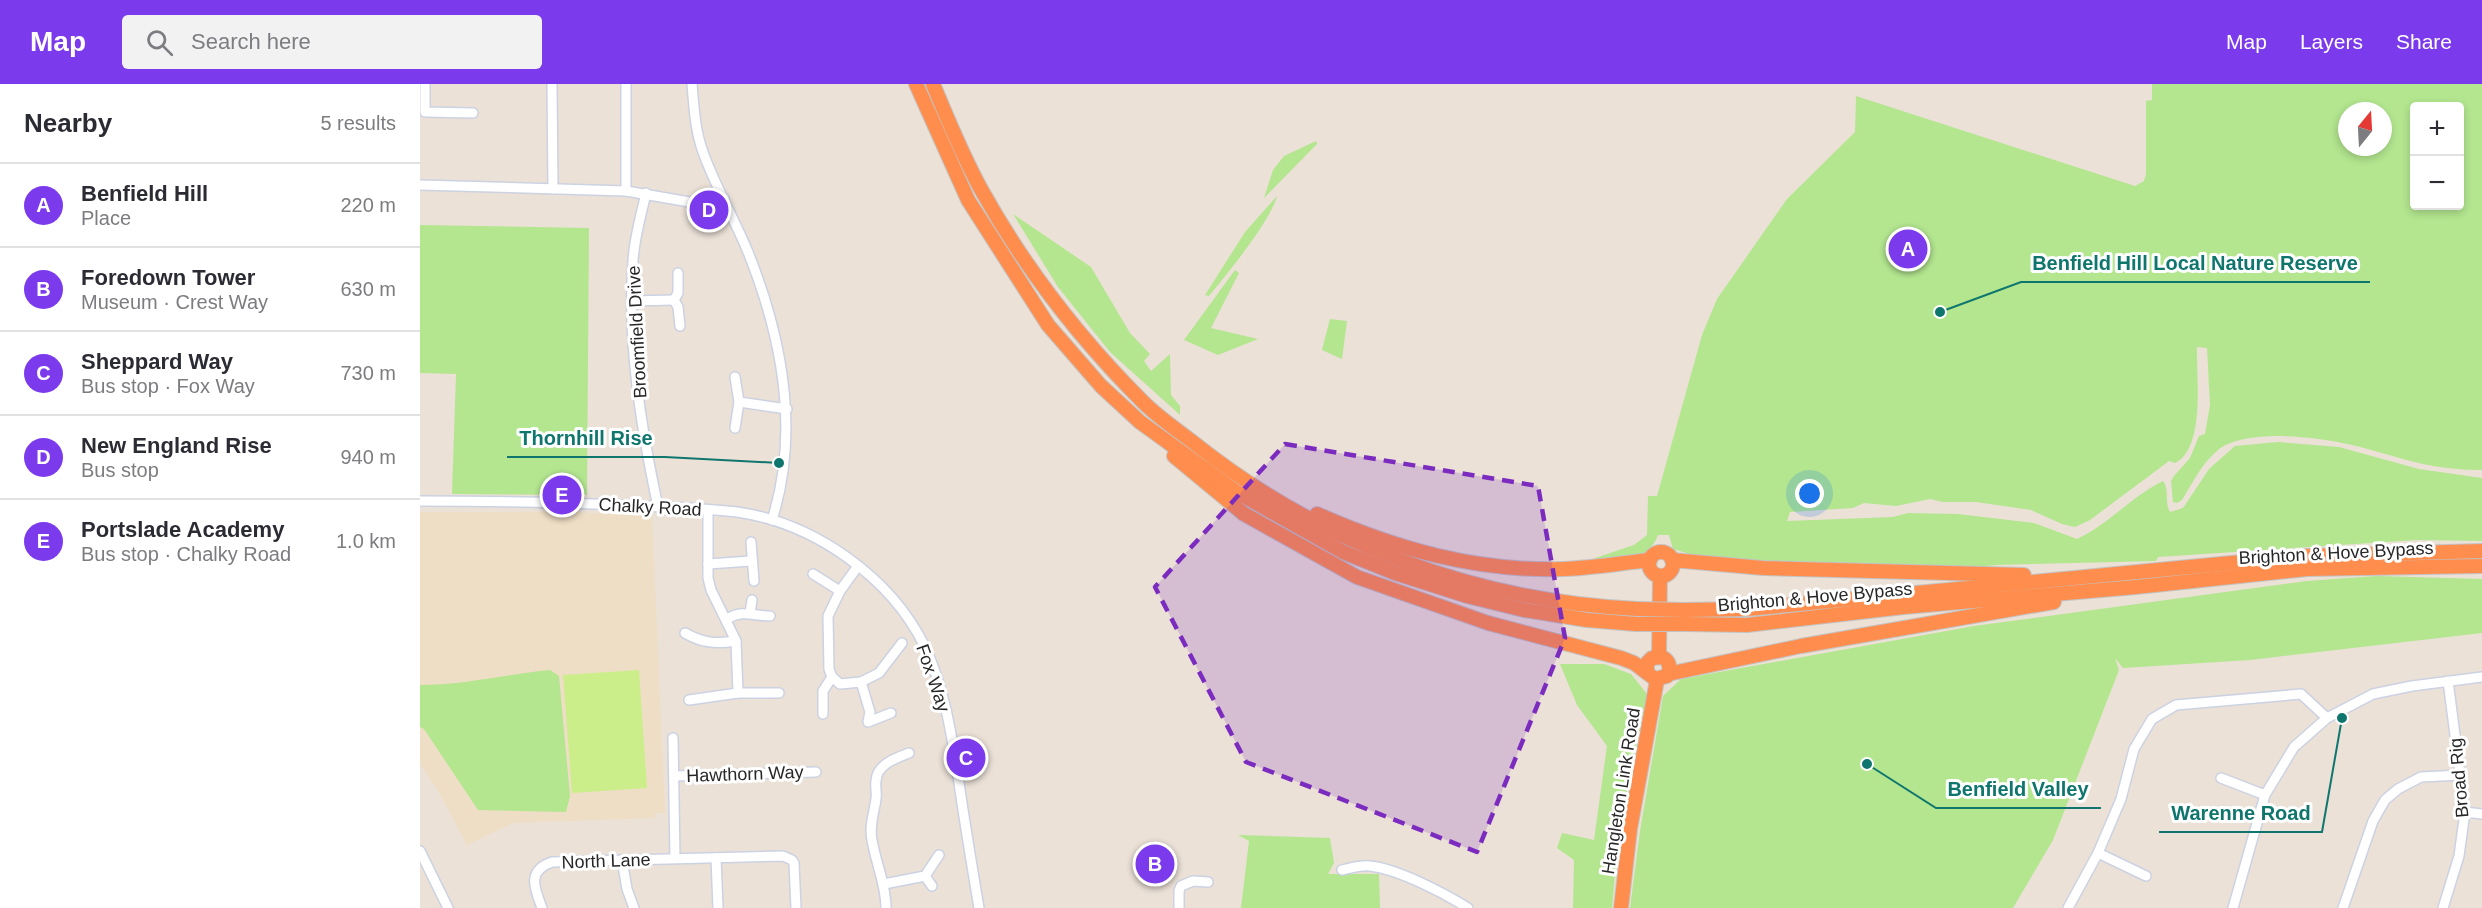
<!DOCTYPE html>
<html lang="en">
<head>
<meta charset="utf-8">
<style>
	body { margin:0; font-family:Helvetica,sans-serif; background:#f2f2f3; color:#2b2b33 }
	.controls { position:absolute; right:18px; top:18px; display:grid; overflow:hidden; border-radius:6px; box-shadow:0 3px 9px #0003 }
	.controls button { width:54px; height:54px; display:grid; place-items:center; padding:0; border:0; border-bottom:2px solid #e1e1e2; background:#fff; color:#2b2b33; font:30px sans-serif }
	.compass { position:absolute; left:1918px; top:18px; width:54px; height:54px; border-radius:50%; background:#fff; box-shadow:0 3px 9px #0003; rotate:18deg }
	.you { position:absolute; left:1390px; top:410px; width:21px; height:21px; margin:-15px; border:4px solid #fff; border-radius:50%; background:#1a73e8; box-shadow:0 0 0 9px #1a73e833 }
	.badge { display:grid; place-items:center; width:39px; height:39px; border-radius:50%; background:#7c3aed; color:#fff; font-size:20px; font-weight:700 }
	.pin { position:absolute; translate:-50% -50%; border:3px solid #fff; box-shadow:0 2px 6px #0006 }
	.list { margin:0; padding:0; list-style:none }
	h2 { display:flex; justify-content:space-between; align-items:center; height:78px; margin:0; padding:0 24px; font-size:26px }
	h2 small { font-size:20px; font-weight:400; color:#7c7c81 }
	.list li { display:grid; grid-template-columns:39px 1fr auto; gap:18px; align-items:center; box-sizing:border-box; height:84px; padding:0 24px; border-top:2px solid #e1e1e2 }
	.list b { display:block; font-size:22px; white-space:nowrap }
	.list p { margin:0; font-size:20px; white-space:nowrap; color:#7c7c81 }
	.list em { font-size:20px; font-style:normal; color:#7c7c81 }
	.icon { flex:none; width:33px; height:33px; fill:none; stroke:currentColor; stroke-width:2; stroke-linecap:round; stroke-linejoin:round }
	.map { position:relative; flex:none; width:2062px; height:824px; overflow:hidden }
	header { display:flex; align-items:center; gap:36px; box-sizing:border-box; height:84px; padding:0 30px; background:#7c3aed; color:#fff }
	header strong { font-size:28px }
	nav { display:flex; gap:33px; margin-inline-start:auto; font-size:21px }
	.search { width:420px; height:54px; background:#f2f2f3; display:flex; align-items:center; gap:15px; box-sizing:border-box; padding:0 21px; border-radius:6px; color:#7c7c81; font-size:22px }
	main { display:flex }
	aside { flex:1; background:#fff }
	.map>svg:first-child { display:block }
	.education { fill:#eedec5 }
	.green { fill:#b3e68f; fill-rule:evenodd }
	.pitch { fill:#cbee8a }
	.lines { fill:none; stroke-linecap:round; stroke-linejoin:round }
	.minor-casing { stroke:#ccd2e2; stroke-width:12 }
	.highway-casing { stroke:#c3c3c3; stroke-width:16 }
	.minor { stroke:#fff; stroke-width:9 }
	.highway { stroke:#ff8e4e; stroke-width:14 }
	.highway-bridge-casing { stroke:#c3c3c3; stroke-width:16; stroke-linecap:butt }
	.highway-bridge { stroke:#ff8e4e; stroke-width:14 }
	.marked { fill:#7b2cbf; fill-opacity:0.2; stroke:#7b2cbf; stroke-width:4.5; stroke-dasharray:12 8; stroke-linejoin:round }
	.labels { text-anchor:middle; stroke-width:6; stroke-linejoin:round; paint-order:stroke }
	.street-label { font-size:18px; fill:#272727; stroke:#fff }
	.leader { fill:none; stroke:#0f766e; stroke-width:2 }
	.callout-dot { fill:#0f766e; stroke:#fff; stroke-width:2 }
	.callout-label { font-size:20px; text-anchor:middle; font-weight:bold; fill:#0f766e; stroke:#fff; stroke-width:6; stroke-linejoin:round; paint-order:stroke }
</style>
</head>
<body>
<header>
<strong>Map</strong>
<div class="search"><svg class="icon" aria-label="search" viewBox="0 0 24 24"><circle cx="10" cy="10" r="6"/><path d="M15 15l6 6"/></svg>Search here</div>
<nav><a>Map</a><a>Layers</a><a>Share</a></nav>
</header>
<main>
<aside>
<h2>Nearby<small>5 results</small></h2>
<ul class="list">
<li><span class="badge">A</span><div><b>Benfield Hill</b><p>Place</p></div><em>220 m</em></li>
<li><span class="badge">B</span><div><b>Foredown Tower</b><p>Museum · Crest Way</p></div><em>630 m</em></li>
<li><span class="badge">C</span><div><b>Sheppard Way</b><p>Bus stop · Fox Way</p></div><em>730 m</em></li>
<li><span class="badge">D</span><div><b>New England Rise</b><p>Bus stop</p></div><em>940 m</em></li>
<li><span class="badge">E</span><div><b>Portslade Academy</b><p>Bus stop · Chalky Road</p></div><em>1.0 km</em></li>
</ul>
</aside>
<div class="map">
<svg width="2062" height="824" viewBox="0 0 2062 824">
	<rect width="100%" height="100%" fill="#ebe1d7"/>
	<path class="education" d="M0,428H131L142,433L155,428L232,432L245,729H235V734L93,739L47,761L18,707L0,680Z"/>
	<g class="green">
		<path d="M1732,0H2062V386C2042,386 2022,384 2003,380C1976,374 1949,364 1922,359C1891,352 1822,345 1797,367C1782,379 1772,400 1762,416L1757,419L1753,418L1751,397L1754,392L1770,374L1779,352L1785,350L1790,321L1787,264L1777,263C1776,291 1786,364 1755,379L1749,377L1670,436L1655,443L1642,440L1611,426L1556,418H1523L1510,415L1476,422L1444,419L1433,424L1370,428L1367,437L1473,433L1488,429L1538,430L1614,439L1657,455C1689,440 1712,412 1743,397C1750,406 1744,418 1750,428L1763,424L1789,385L1815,362L1858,358L1919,363L1999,385L2062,394V457L1997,456L1738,473L1736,477L1577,481L1525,486L1377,481L1273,471L1253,465L1249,451H1238C1228,478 1202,476 1177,480L1175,474L1214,461L1227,451L1228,412H1237L1282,251L1297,215L1367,115L1435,48L1436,12L1715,102L1724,97L1726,90V17L1732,16ZM1994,22H2040V122H1994ZM1927,27H1963V63H1927Z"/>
		<path d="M896,57L897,60L844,114L853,86L864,72Z"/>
		<path d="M857,112C850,138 807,190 789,212L785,211L825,148Z"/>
		<path d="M593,130L671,183L710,249L730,270L724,277L731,287L750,270L751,311L760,322V331L690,268L638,203Z"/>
		<path d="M0,141L169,144L167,411L32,410L36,290L0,289Z"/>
		<path d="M815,186L819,189L791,244L838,255L798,271L764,256Z"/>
		<path d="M910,235L927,237L922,275L902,266Z"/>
		<path d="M1956,492L2062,495V549L1830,576L1703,584L1695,574L1699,586L1633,756L1593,824H1210L1220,747L1243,612L1261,595L1554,542L1887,497Z"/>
		<path d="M1140,580H1184L1211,590L1227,610L1199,746L1192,824H1153L1154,776L1137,764L1142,749L1174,756L1187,662L1157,621Z"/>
		<path d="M130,586L139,592L150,712L146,728L58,726L4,645L0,643V601C43,601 87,590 130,586Z"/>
		<path d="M818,751L910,754L914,779L908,790H959L960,824H821L829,757Z"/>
	</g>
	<path class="pitch" d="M219,586L227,704L152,709L143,591Z"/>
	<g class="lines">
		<defs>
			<g id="minor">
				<path d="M5,0V28L53,29"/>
				<path d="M132,0L133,105"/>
				<path d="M206,0V107"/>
				<path d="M272,0C274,23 275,46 283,68C295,102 314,134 328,168C362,253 380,348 352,436"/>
				<path d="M0,101L206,107L287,121L304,114"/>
				<path d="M226,109C221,132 214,154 213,177C207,259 221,343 238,423"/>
				<path d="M258,189V209L254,216L258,223L260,242"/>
				<path d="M212,217L254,216"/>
				<path d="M319,318L367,325"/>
				<path d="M315,344L319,318L315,293"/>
				<path d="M0,417C66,417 133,418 199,421C238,423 278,423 317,428C394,439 471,493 505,563C525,605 532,653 539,699C545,741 552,782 559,824"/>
				<path d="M288,426V494L291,506L316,557L318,609"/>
				<path d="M331,458L334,497"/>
				<path d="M288,480L331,477"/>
				<path d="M438,482L420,507L408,532L409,585L412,593L420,600L441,598L450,628L448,638L471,629"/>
				<path d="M393,490L420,507"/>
				<path d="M330,529L332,516"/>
				<path d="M307,535C322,525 333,532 350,532"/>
				<path d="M265,549C282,559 296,560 316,557"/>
				<path d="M441,598L459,589L482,559"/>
				<path d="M269,616L318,609H359"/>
				<path d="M403,630V607L412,593"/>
				<path d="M253,654L255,774"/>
				<path d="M254,692L396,688"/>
				<path d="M1801,694L1845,711"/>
				<path d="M2045,728L2062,730"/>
				<path d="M0,767L28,824"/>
				<path d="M1678,769L1726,792"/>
				<path d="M296,774L298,824"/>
				<path d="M202,776L207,805L214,824"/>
				<path d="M922,786C931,784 941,781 950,782C978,785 1024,809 1048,824"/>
				<path d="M505,792L512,802"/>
				<path d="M464,800L505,792L519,771"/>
				<path d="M122,824C115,805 106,787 132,778L363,772L372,776L374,779L376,824"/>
				<path d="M466,824C466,800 456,780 452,756C449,742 454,729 456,715C457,709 455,703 456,697C457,680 476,674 489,669"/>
				<path d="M759,824V807L761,802L773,797L788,798"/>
				<path d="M1648,824L1678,769L1701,715L1714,665L1732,635L1756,621L1881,610L1907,634"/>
				<path d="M1813,824L1845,711L1874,663L1907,634L1953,610L1992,602L2062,593"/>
				<path d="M1923,824L1953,737L1965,716L1978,705L2001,693L2041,691"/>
				<path d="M2023,824L2039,772L2045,728L2028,597"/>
			</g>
			<g id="highway">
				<path d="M496,0L548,116L628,241L681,302L720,338L815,407L923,468L975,489L1047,512L1104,526L1167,536L1216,540"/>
				<path d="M513,0C528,36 543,73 562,107C605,184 661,256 723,318C738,333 757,346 774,359C901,460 1057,518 1218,525"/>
				<path d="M754,372L824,430L937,493L1068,539L1201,574L1214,579L1235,595L1247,592C1251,584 1250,577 1242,573L1232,574L1227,579V589"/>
				<path d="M897,430C976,465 1057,488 1144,485C1173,484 1201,479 1230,476"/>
				<circle cx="1241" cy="480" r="12"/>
				<path d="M1252,476L1343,484L1604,491"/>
				<path d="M1265,526L1327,525L1885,472L2062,467"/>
				<path d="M1264,540L1327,541L1484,523L1716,503L1887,485L2062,482"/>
				<path d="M1239,572L1240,492"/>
				<path d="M1248,590L1381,562L1634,518"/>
				<path d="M1201,824L1210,745L1237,596"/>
			</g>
		</defs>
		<use href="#minor" class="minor-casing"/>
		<use href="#highway" class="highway-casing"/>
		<use href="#minor" class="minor"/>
		<use href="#highway" class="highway"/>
		<defs>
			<g id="highway-bridge">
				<path d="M1218,525L1265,526"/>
				<path d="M1216,540H1264"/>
			</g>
		</defs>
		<use href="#highway-bridge" class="highway-bridge-casing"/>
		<use href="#highway-bridge" class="highway-bridge"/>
	</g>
	<path class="marked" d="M865,360L1118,402L1145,554L1057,768L826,678L735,503Z"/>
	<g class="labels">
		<g class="street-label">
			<text transform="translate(217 248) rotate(-93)" y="6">Broomfield Drive</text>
			<text transform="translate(230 423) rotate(3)" y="6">Chalky Road</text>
			<text transform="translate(1916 469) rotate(-3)" y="6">Brighton &amp; Hove Bypass</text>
			<text transform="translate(1395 513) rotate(-5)" y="6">Brighton &amp; Hove Bypass</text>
			<text transform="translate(513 594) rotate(71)" y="6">Fox Way</text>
			<text transform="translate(325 690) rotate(-2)" y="6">Hawthorn Way</text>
			<text transform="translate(2039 694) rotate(-95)" y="6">Broad Rig</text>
			<text transform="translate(1201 707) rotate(-81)" y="6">Hangleton Link Road</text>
			<text transform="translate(186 777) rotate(-2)" y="6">North Lane</text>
		</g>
	</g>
	<path class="leader" d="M1520 228L1601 198H1950M359 379L245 373H87M1447 680L1516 724H1681M1922 634L1902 748H1739"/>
	<g class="callout-dot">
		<circle cx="1520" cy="228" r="6"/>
		<circle cx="359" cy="379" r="6"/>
		<circle cx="1447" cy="680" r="6"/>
		<circle cx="1922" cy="634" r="6"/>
	</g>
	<g class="callout-label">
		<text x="1775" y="186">Benfield Hill Local Nature Reserve</text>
		<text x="166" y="361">Thornhill Rise</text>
		<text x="1598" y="712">Benfield Valley</text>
		<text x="1821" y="736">Warenne Road</text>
	</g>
</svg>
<div class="controls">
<button>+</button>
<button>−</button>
</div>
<svg class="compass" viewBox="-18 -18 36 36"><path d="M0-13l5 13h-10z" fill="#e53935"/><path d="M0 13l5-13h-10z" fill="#7c7c81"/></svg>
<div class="you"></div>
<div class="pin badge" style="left:1488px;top:165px">A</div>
<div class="pin badge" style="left:735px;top:780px">B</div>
<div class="pin badge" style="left:546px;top:674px">C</div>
<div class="pin badge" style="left:289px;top:126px">D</div>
<div class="pin badge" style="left:142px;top:411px">E</div>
</div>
</main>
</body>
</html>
